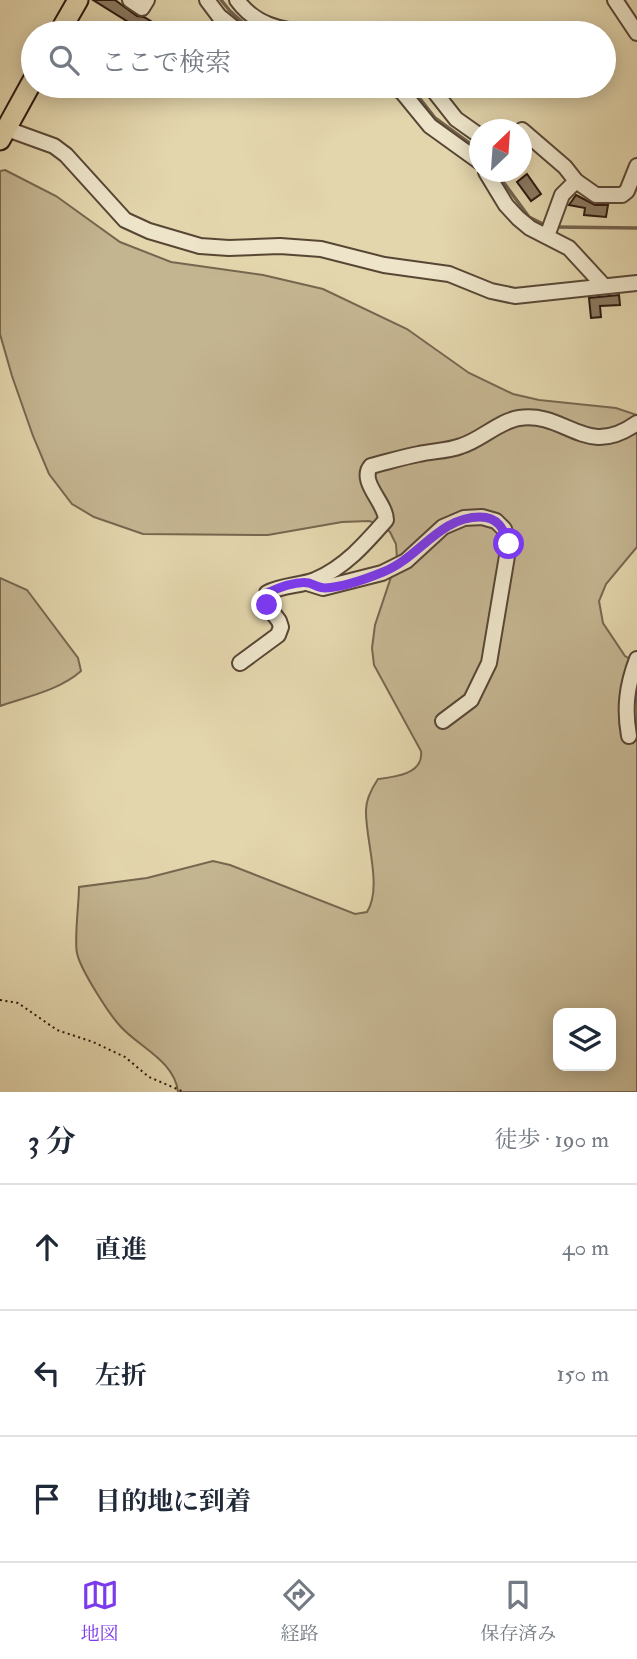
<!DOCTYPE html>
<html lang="ja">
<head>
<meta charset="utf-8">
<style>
	body { margin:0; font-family:"IM FELL Double Pica","Noto Serif JP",serif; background:#f6f6f7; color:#1f2937 }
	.controls { position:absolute; right:21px; bottom:21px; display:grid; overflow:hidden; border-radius:14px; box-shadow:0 4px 18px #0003 }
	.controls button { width:63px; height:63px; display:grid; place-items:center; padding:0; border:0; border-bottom:2px solid #e0e1e3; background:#fff; color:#1f2937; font:35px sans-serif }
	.compass { position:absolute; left:469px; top:119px; width:63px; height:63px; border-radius:50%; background:#fff; box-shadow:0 4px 18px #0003; rotate:25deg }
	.stop { position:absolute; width:21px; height:21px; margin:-16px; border:5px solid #7c3aed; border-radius:50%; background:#fff }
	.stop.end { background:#7c3aed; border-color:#fff; box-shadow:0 2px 7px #0008 }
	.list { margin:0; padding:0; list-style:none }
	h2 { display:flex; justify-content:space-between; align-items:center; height:91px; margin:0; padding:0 28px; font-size:30px }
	h2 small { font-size:23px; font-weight:400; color:#747a83 }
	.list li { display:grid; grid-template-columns:46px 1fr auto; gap:21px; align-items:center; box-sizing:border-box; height:126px; padding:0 28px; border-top:2px solid #e0e1e3 }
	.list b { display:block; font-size:26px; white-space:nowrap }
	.list em { font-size:23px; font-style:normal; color:#747a83 }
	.icon { flex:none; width:38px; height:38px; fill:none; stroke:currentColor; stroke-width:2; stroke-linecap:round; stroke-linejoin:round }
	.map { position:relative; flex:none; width:637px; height:1092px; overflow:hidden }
	.search { position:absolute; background:#fff; box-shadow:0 4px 18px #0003; left:21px; right:21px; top:21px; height:77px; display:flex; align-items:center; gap:18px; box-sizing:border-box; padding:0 24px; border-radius:38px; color:#747a83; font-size:26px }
	.sheet { height:469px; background:#fff }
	nav { display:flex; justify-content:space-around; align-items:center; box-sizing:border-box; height:98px; border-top:2px solid #e0e1e3; background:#fff; font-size:19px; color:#747a83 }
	nav a { display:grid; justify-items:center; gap:4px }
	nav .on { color:#7c3aed }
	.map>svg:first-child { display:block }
	.green { fill:#c4b591; stroke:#77664f; stroke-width:2; fill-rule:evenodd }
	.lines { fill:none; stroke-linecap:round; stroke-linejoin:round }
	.stream { stroke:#73624c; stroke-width:3.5 }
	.building { fill:#8a7960; stroke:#2a160d; stroke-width:2 }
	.minor-casing { stroke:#584635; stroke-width:18 }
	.major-casing { stroke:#2a160d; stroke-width:23 }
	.path { stroke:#2a160d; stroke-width:2; stroke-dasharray:2 3.5; stroke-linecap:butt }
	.minor { stroke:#ede4c9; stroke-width:14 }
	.major { stroke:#e3d5ac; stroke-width:19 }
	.route { stroke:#7c3aed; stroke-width:9 }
</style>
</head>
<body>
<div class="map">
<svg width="637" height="1092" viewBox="0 0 637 1092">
	<rect width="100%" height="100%" fill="#e3d5ac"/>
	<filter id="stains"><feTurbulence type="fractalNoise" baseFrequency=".00286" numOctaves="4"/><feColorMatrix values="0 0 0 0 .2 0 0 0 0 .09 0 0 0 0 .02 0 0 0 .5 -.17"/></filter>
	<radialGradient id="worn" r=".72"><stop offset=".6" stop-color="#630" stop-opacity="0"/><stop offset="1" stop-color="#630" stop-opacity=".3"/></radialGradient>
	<g class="green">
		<path d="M5,170L56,196L120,242L171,262L263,275L323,289L407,329L469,373L513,394L539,400L616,408L637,415V547L606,584L599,601L603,623L625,656L637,663V1092H178C175,1062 141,1048 122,1028C110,1016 80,969 77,953C74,940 79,903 79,887L147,878L213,861L230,865L355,914L367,912C383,887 365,839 366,810C366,799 372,788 378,779C395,777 424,774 421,751L374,665L372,648L375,625L397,559L396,544L390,532L379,524L369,521L342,522L268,535L143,534L94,517L72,504L49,474L33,436L12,376L0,334V171ZM558,1013H611V1066H558Z"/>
		<path d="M0,578L27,590L78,658L81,671C60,690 26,697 0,706Z"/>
	</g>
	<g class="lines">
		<g class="stream">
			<path d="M221,0L230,11L254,33"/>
			<path d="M410,86L435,118L480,151"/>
			<path d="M496,172L529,217L547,226"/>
			<path d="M555,227L637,228"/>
		</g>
	</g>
	<g class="building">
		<path d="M93,0H115L137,16L144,17L159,26L154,33H146Z"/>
		<path d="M527,174L541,194L531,201L517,182Z"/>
		<path d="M576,195L595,205H608L606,217L584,215L585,208L569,205Z"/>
		<path d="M619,295L620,305L600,306L601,317L591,318L589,298Z"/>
	</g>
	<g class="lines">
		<defs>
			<g id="minor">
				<path d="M130,0L142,8L147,0"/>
				<path d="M207,0L219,16L240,33"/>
				<path d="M237,0C255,25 280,30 309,33"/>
				<path d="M615,0L637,33"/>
				<path d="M393,86L403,93L430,126L480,162"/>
				<path d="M430,86L456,119L480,136"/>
				<path d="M7,129L54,146L66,155L125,220L149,231L200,246L229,248L280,246L321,249L384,265L449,274L491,291L515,296L637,283"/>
				<path d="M522,130L565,167L576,181L596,195H622L627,191L637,166"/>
				<path d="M486,172L506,205L518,218L530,228L569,248L604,286"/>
				<path d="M547,236L562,195L576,181"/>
				<path d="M307,583L323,588L382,573L406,561L443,527L464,518L482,517L496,521L504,529L509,544L489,663L471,700L443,721"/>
				<path d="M240,663L278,635L281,627L279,621L267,605V593C282,585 299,586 315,580C345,567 365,544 386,520C386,503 358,481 371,466C387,462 403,457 419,454C432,451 448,451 461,446C481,440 499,421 519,418C567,411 585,460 637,423"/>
				<path d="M629,736C624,708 627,685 637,659"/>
			</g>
			<g id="major">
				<path d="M59,33L78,0"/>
				<path d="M0,140L33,80"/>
			</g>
		</defs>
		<use href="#minor" class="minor-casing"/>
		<use href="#major" class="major-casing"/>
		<path class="path" d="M0,1000L18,1003L57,1030L93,1042L125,1057L149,1077L184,1092"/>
		<use href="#minor" class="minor"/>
		<use href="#major" class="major"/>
	</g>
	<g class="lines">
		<path class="route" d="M267,605V593C278,588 297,581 309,583C315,585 319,588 325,588C343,587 366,579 383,572C419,558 439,517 480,517C498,517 503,528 509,544"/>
	</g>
	<rect width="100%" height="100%" filter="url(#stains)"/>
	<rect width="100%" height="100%" fill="url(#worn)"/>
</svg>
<div class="controls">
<button><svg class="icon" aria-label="layers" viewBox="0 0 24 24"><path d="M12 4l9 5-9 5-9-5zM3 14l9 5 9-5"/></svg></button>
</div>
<svg class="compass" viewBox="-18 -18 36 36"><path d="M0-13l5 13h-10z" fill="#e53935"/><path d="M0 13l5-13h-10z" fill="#747a83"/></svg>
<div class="stop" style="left:509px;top:544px"></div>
<div class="stop end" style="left:267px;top:605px"></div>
<div class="search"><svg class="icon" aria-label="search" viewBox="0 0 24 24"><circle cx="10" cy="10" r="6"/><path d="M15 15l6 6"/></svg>ここで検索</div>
</div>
<section class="sheet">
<h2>3 分<small>徒歩 · 190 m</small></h2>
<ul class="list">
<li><svg class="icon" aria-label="ahead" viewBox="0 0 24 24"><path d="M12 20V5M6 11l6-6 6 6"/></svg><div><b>直進</b></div><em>40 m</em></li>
<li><svg class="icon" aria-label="left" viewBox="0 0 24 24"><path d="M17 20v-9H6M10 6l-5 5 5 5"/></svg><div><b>左折</b></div><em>150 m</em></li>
<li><svg class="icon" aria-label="arrive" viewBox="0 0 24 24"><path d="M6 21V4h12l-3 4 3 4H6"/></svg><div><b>目的地に到着</b></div></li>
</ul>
</section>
<nav>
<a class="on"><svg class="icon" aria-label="map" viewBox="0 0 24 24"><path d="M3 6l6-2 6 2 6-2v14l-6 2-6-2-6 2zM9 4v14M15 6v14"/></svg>地図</a>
<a><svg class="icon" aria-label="directions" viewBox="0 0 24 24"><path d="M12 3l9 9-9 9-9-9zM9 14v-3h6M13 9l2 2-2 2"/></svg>経路</a>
<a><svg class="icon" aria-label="saved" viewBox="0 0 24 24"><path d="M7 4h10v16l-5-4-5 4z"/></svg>保存済み</a>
</nav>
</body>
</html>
